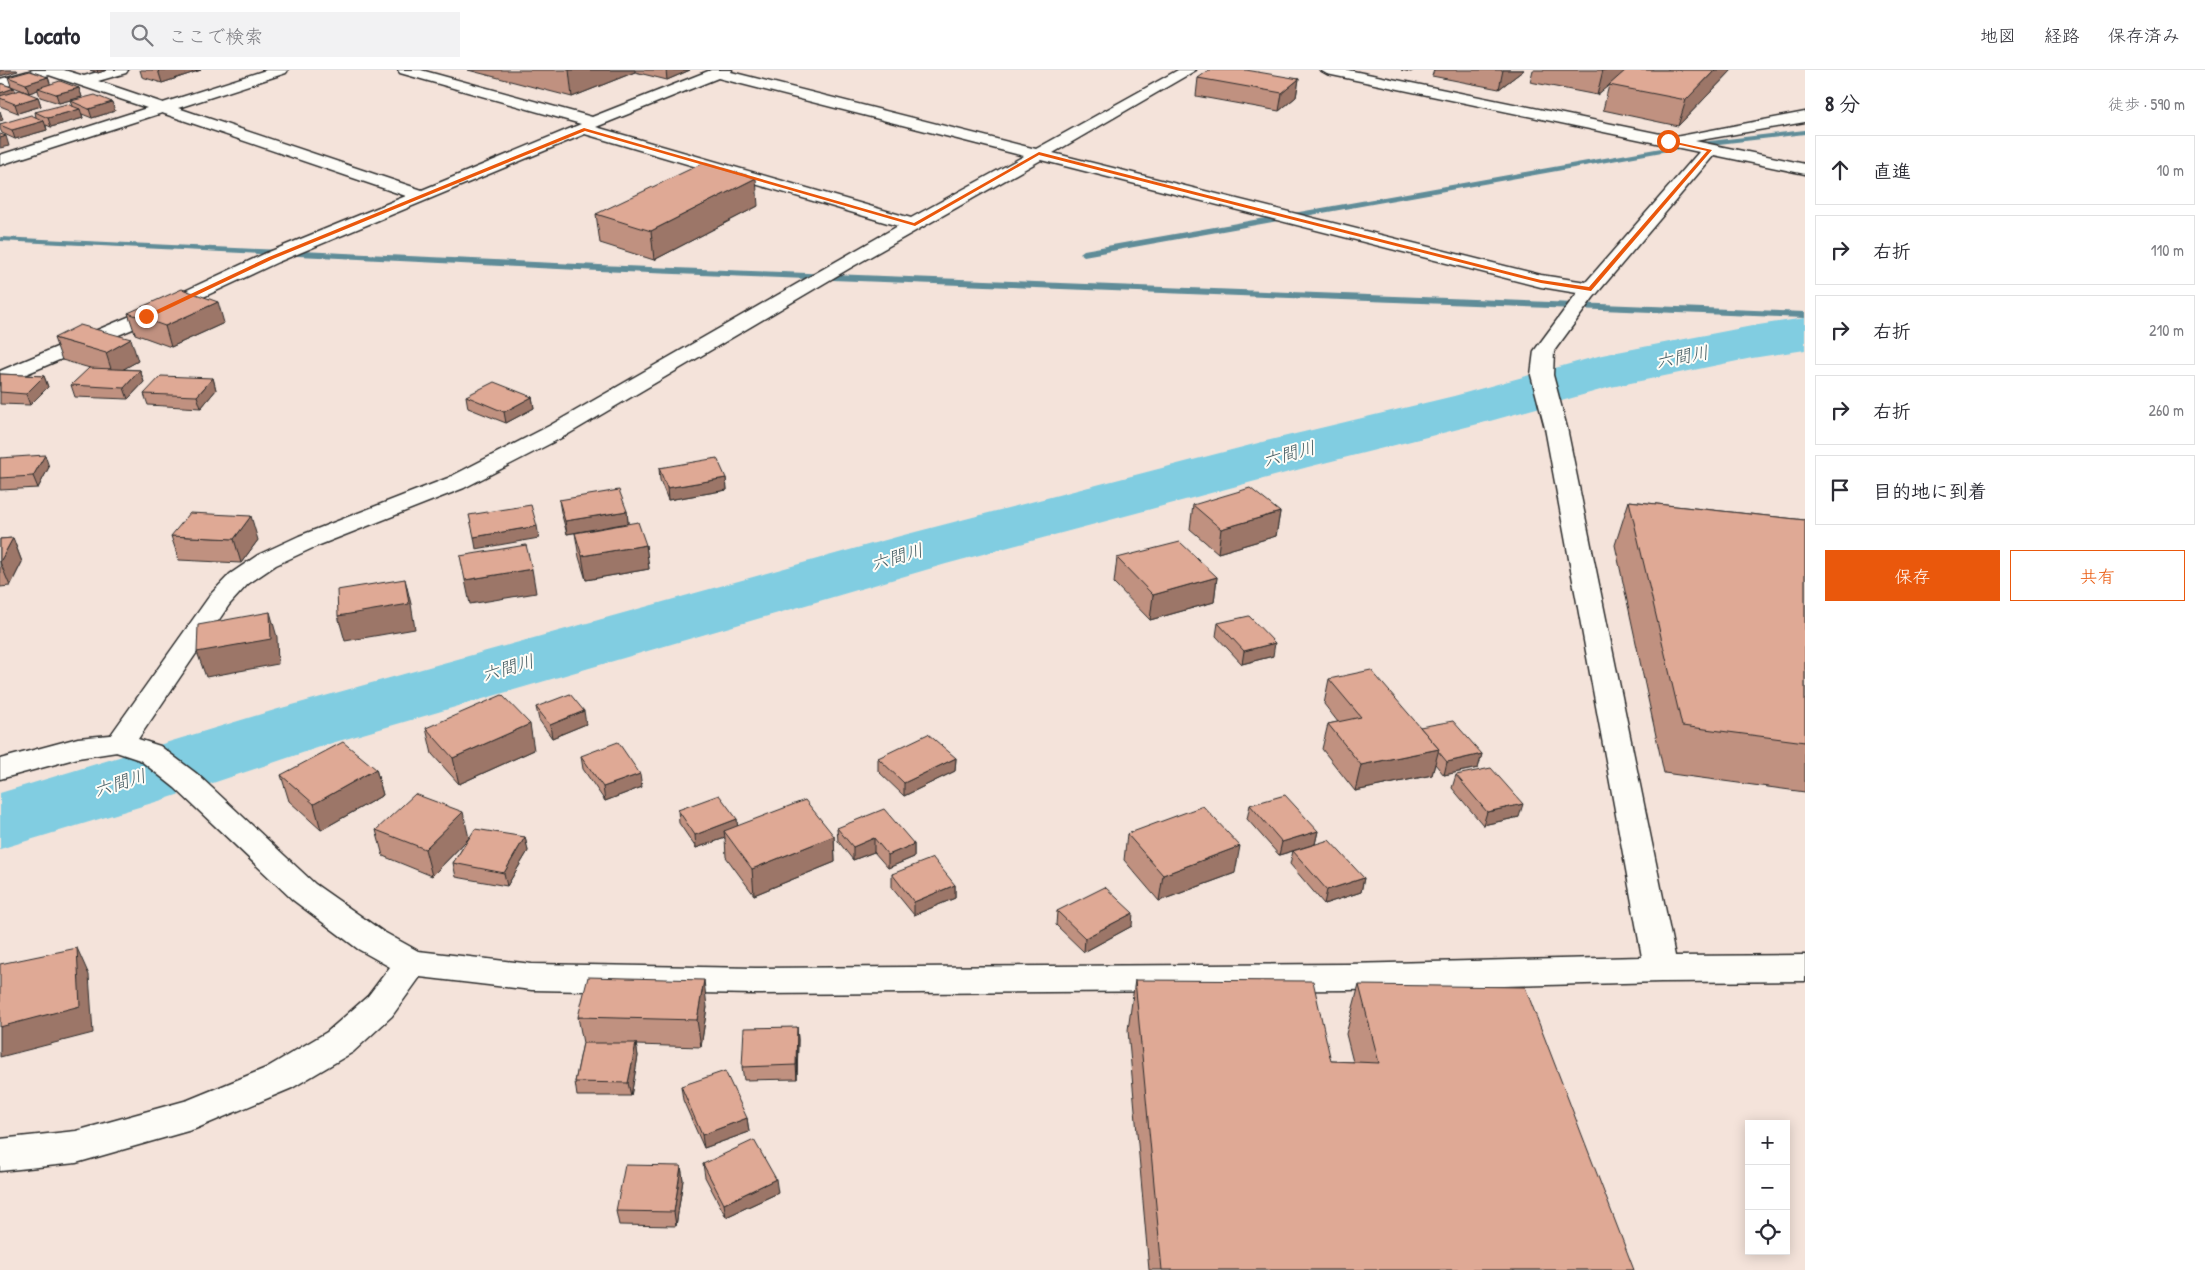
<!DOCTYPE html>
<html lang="ja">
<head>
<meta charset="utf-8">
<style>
	body { margin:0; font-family:"Patrick Hand","Klee One",sans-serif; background:#f2f2f3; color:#2b2b33 }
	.controls { position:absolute; right:15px; bottom:15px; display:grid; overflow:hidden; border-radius:0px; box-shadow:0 2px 12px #0003 }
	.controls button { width:45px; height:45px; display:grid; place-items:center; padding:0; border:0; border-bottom:1px solid #e1e1e2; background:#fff; color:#2b2b33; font:25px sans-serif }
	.stop { position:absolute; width:15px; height:15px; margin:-11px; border:4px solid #ea580c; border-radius:50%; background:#fff }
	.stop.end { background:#ea580c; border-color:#fff; box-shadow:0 1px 5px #0008 }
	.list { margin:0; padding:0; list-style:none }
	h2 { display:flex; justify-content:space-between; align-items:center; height:65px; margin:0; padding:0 20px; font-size:21px }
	h2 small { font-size:16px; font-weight:400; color:#7c7c81 }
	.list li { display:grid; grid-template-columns:32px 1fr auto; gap:15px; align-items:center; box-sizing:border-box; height:70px; margin:0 10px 10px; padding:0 10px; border:1px solid #e1e1e2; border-radius:0px }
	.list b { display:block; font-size:19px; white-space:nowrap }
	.list em { font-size:16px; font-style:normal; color:#7c7c81 }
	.actions { display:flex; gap:10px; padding:15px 20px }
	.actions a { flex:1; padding:11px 0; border:1px solid #ea580c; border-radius:0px; text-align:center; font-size:18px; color:#ea580c }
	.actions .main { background:#ea580c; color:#fff }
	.icon { flex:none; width:28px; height:28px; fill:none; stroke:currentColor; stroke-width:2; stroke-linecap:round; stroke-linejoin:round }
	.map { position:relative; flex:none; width:1805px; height:1200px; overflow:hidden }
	header { display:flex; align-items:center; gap:30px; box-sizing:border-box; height:70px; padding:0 25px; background:#fff; border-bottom:1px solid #e1e1e2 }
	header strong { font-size:24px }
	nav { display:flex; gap:28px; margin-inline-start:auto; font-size:18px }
	.search { width:350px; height:45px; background:#f2f2f3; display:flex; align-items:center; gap:12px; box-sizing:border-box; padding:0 18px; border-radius:0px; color:#7c7c81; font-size:19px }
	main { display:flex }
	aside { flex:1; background:#fff }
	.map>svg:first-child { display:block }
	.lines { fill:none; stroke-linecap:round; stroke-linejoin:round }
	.stream { fill:#5f8c98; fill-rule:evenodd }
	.river { fill:#81cde1; fill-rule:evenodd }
	.street-casing { stroke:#2b2b2b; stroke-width:3 }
	.secondary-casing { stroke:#2b2b2b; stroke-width:3 }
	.street { fill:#fdfcf7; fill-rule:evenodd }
	.secondary { fill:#fdfcf7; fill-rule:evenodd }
	.wall { fill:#c09180; stroke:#2b2b2b }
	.shaded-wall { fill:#9c7668; stroke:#2b2b2b }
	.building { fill:#dfa995; stroke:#2b2b2b }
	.route { fill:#ea580c }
	.labels { text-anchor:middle; stroke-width:4; stroke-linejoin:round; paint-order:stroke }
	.water-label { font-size:18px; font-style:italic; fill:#455c62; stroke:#fdfcf7 }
</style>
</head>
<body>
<header>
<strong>Locato</strong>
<div class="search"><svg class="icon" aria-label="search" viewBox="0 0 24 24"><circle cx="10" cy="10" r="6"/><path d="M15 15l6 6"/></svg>ここで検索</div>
<nav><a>地図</a><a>経路</a><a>保存済み</a></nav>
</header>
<main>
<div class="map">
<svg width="1805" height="1200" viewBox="0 0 1805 1200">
	<rect width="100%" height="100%" fill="#f4e3da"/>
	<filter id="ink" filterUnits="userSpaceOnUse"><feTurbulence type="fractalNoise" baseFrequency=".02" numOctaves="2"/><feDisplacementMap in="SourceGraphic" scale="10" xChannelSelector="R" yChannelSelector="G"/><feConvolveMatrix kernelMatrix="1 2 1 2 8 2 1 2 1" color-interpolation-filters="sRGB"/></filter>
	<g filter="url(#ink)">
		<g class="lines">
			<g class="stream">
				<path d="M1805,60V64L1684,78L1084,186L1080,183L1084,180L1684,74Z"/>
				<path d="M0,167L599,195L1805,242V248L599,201L0,171Z"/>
			</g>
			<path class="river" d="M1805,248V280L1752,288L1611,317L1490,351L1308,397L946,494L332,673L162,730L0,779V723L278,639L900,466L1266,371L1454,326L1602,285L1752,256Z"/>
			<defs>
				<path id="street" d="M33,0H64L84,6L105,0H128L126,3L98,11L163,33L266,0H288L286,3L178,38L422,120L581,54L400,3L398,0H421L592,47L711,0H732L731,2L1036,79L1178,0H1196L1053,83L1541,205L1586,212L1699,82L1327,4L1320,0H1348L1675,67L1805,42V52L1695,71L1805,94V104L1714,85L1593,228L1554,281L1553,305L1567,358L1675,886L1805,885V911L1661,912L1348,920L755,924L532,920L420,907L392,946L353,982L292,1018L195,1059L76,1093L0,1101V1069L76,1061L188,1030L266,998L327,962L368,926L390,897L358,879L293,830L175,718L140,690L110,680L105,673L211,524L230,504L258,485L299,466L448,408L549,356L898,156L585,64L278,192L154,250L0,315V301L140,242L264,184L406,126L162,43L0,95V85L147,38L49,5L0,18V9ZM718,8L1024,86L911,148L596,57ZM1041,90L1541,217L1577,223L1534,281L1531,305L1545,358L1642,887L1348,894L755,898L532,894L418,881L382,861L315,814L197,704L160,676L138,669L229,535L248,514L276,495L317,476L464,418L565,366L850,198Z"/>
				<path id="secondary" d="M120,664L130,666L135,673L130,680L78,688L0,709V689L78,668Z"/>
			</defs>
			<use href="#street" class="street-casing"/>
			<use href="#secondary" class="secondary-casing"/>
			<use href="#street" class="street"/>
			<use href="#secondary" class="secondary"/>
		</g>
		<g class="wall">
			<path d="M90,0H107L98,3Z"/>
			<path d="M140,0H201L162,13L142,7Z"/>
			<path d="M468,0H690L667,10L635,2L572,27Z"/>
			<path d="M1401,0H1414L1411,2Z"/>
			<path d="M1434,0H1524L1499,19L1432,6Z"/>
			<path d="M1533,0H1732L1678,56L1603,40L1609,15L1611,13L1597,25L1530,12Z"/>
			<path d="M8,7H48L50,14L79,18L82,27L59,33L40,27L38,20L29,23L11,16Z"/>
			<path d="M1198,8L1299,9L1296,27L1279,41L1196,26Z"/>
			<path d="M0,13L14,18L16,22L38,27L41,36L18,43L0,36Z"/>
			<path d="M71,31L115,41L92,48L82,44L83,48L51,57L46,55L47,60L15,69L2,63L0,59V54L36,47L35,42L73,36Z"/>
			<path d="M758,136L654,190L600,173L596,144Z"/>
			<path d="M128,243L224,253L171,277L135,264Z"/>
			<path d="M54,268L138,291L123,299L140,300L144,312L128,329L75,327L71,315L90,298L62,290Z"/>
			<path d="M0,304L44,306L48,317L30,335L0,334Z"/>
			<path d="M213,308L216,320L201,338L148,335L144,324Z"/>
			<path d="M466,326L532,327L534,338L506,353L468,338Z"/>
			<path d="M0,388L49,397L38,418L0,420Z"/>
			<path d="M659,398L726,408L727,420L668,430L660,410Z"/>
			<path d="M559,430L627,441L628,453L567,464L561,442Z"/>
			<path d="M1629,431L1805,450V722L1664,703L1615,475Z"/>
			<path d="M1193,435L1280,442L1276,466L1218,483L1190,459Z"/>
			<path d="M575,463L646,475L649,499L586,510L579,487Z"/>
			<path d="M171,466L258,470L241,493L179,490Z"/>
			<path d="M13,468L22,492L10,516L0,517V469Z"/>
			<path d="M1117,488L1217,507L1214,532L1150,550L1114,513Z"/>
			<path d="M1218,553L1273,586L1242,594L1216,566Z"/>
			<path d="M1329,609L1420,657L1482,684L1478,698L1444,705L1435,694L1432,705L1355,721L1322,679L1328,654L1338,652L1324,634Z"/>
			<path d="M536,637L586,654L552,668L539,650Z"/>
			<path d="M426,658L534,680L459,714L432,684Z"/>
			<path d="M581,686L642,717L605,731L583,699Z"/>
			<path d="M878,688H956L955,701L904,726L878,701Z"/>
			<path d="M376,699L383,725L321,760L289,731L281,705Z"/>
			<path d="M1456,705L1519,747L1483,755L1452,718Z"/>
			<path d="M1250,735L1318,761L1315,774L1364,808L1361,822L1324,834L1290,794L1293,781L1279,785L1247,749Z"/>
			<path d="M678,740L737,749V756L834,766L835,792L754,825L726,787L725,768L696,778L679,753Z"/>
			<path d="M837,758L914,774V787L888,798L874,782L853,790L838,771Z"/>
			<path d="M376,760L469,768L525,767L528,781L507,816L456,807L453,793L469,768L432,806L383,786Z"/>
			<path d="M1127,764L1235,803L1159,831L1124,790Z"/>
			<path d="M892,804L955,815V828L914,845L892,818Z"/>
			<path d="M1057,841L1132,856L1084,882L1056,855Z"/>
			<path d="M1135,910L1331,991L1353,992L1346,964L1359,915L1634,1200H1149L1128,960Z"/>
			<path d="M707,937L701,977L636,975L638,986L631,1026H577L575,1012L583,973L578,947Z"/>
			<path d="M797,957L798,970L797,1009L744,1010L742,997Z"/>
			<path d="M681,1016L747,1048L749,1062L704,1078L683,1030Z"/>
			<path d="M703,1094L778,1123L726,1147L705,1107Z"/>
			<path d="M681,1096L683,1110L676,1156L619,1155L616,1141Z"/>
		</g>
		<g class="shaded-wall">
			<path d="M0,0H17L18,1L0,6Z"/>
			<path d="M97,0H107L98,3Z"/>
			<path d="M158,0H201L162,13Z"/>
			<path d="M569,0H635V2L572,27Z"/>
			<path d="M666,0H690L667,10Z"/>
			<path d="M1503,0H1524L1499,19Z"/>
			<path d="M1603,0H1628L1597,25Z"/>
			<path d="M1715,0H1732L1678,56L1686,30Z"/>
			<path d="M48,7L51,16L38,18V20L29,23L26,14Z"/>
			<path d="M1299,9L1296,27L1279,41L1282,23Z"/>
			<path d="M14,18L17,27L0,28V23Z"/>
			<path d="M79,18L82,27L59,33L56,24Z"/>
			<path d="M38,27L41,36L18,43L15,34Z"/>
			<path d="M112,32L115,41L92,48L89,39Z"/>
			<path d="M80,39L83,48L51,57L48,48Z"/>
			<path d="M0,41L3,50L0,51Z"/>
			<path d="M44,51L47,60L15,69L12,60Z"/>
			<path d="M6,66L9,76L0,78V68Z"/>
			<path d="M756,108L758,136L654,190L651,161Z"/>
			<path d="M218,232L224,253L171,277L165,256Z"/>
			<path d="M131,269L138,291L113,305L106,283Z"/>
			<path d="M140,300L144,312L128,329L124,318Z"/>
			<path d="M44,306L48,317L30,335L26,324Z"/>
			<path d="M213,308L216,320L201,338L197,326Z"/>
			<path d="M532,327L534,338L506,353L504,342Z"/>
			<path d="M45,385L49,397L38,418L33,406Z"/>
			<path d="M726,408L727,420L668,430L667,418Z"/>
			<path d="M627,441L628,453L567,464L565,451Z"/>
			<path d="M1280,442L1276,466L1218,483L1221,459Z"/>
			<path d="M251,446L258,470L241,493L234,469Z"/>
			<path d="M537,456L539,468L476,479L474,467Z"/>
			<path d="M13,468L22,492L10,516L0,492Z"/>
			<path d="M646,475L649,499L586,510L582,486Z"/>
			<path d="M532,499L536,523L470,534L465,510Z"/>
			<path d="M1217,507L1214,532L1150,550L1153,525Z"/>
			<path d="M405,509L411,534L415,559L345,571L338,546Z"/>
			<path d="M270,542L277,567L278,594L206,607L197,582Z"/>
			<path d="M1275,573L1273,586L1242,594L1244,581Z"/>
			<path d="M584,641L586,654L552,668L550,655Z"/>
			<path d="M530,654L534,680L459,714L453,688Z"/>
			<path d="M1439,679L1432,705L1355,721L1361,695Z"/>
			<path d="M1482,684L1478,698L1444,705L1447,692Z"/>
			<path d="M956,688L955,701L904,726V713Z"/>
			<path d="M376,699L383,725L321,760L314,734Z"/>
			<path d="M640,704L642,717L605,731L603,717Z"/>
			<path d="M1523,734L1519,747L1483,755L1487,742Z"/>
			<path d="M463,742L469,768L432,806L425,779Z"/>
			<path d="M737,749L738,763L724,761L725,768L696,778L695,765Z"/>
			<path d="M1318,761L1315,774L1279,785L1282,772Z"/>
			<path d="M834,766L835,792L754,825L752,799Z"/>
			<path d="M525,767L528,781L507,816L504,803Z"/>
			<path d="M874,768V782L853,790V777Z"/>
			<path d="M914,774V787L888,798V785Z"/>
			<path d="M1240,776L1235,803L1159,831L1163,805Z"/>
			<path d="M1364,808L1361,822L1324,834L1327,820Z"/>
			<path d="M955,815V828L914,845V832Z"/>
			<path d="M1133,843L1132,856L1084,882L1085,868Z"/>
			<path d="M77,878L89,905L93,963L0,987V957Z"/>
			<path d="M704,910L707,937L701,977L697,950Z"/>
			<path d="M797,957L798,970L797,1009L796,995Z"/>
			<path d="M636,973L638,986L631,1026L628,1013Z"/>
			<path d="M747,1048L749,1062L704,1078L702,1065Z"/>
			<path d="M681,1096L683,1110L676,1156L674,1142Z"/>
			<path d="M776,1109L778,1123L726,1147L724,1134Z"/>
		</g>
		<g class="building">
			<path d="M1209,0H1246L1299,9L1282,23L1198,8Z"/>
			<path d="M1626,0H1715L1686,30L1609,15Z"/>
			<path d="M30,1L48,7L26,14L8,7Z"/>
			<path d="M60,11L79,18L56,24L38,18Z"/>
			<path d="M0,13L14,18L0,23Z"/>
			<path d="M20,20L38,27L15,34L0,28V26Z"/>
			<path d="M95,25L112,32L89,39L71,31Z"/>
			<path d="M67,34L80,39L48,48L35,42Z"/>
			<path d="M31,45L44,51L12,60L0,55V54Z"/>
			<path d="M0,64L6,66L0,68Z"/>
			<path d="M703,93L756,108L651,161L596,144Z"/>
			<path d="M182,219L218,232L165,256L128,243Z"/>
			<path d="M80,255L131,269L106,283L54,268Z"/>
			<path d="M89,298L140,300L124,318L71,315Z"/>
			<path d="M0,304L44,306L26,324L0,322Z"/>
			<path d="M161,306L213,308L197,326L144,324Z"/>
			<path d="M494,312L532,327L504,342L466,326Z"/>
			<path d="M45,385L33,406L0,408V388Z"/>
			<path d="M717,388L726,408L667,418L659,398Z"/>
			<path d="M1250,418L1280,442L1221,459L1193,435Z"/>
			<path d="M619,420L627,441L565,451L559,430Z"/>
			<path d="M1629,431L1805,450V672L1682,656Z"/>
			<path d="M531,435L537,456L474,467L469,445Z"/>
			<path d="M190,443L251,446L234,469L171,466Z"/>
			<path d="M638,452L646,475L582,486L575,463Z"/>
			<path d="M13,468L0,492V469Z"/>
			<path d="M1180,472L1217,507L1153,525L1117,488Z"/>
			<path d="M526,475L532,499L465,510L460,486Z"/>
			<path d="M405,509L409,534L338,546L337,520Z"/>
			<path d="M270,542L271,569L197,582L198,555Z"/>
			<path d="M1249,546L1275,573L1244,581L1218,553Z"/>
			<path d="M1371,600L1439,679L1361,695L1328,654L1361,647L1329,609Z"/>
			<path d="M570,624L584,641L550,655L536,637Z"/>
			<path d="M502,625L530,654L453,688L426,658Z"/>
			<path d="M1453,651L1482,684L1447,692L1438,681L1439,679L1420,657Z"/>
			<path d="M928,664L956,688L904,713L878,688Z"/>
			<path d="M343,672L376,699L314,734L281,705Z"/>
			<path d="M618,672L640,704L603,717L581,686Z"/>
			<path d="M1491,698L1523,734L1487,742L1456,705Z"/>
			<path d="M415,724L463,742L425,779L376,760Z"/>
			<path d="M719,725L737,749L695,765L678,740Z"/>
			<path d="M1285,725L1318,761L1282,772L1250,735Z"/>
			<path d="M805,730L834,766L752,799L724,761Z"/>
			<path d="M1203,736L1240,776L1163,805L1127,764Z"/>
			<path d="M884,739L914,774L888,785L874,768L853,777L837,758Z"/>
			<path d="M475,759L525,767L504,803L453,793Z"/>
			<path d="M1329,770L1364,808L1327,820L1293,781Z"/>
			<path d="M933,788L955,815L914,832L892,804Z"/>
			<path d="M1105,817L1133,843L1085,868L1057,841Z"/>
			<path d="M77,878L80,936L0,957V894Z"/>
			<path d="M588,907L704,910L697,950L578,947Z"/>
			<path d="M1135,910L1313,911L1331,991L1379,993L1359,915L1525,917L1634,1200H1162Z"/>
			<path d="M797,957L796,995L742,997L744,958Z"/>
			<path d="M583,973H636L628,1013L575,1012Z"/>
			<path d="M725,1001L747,1048L702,1065L681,1016Z"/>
			<path d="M754,1070L776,1109L724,1134L703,1094Z"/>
			<path d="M625,1095L681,1096L674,1142L616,1141Z"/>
		</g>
	</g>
	<path class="route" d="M584,58L914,153L1039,82L1541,210L1589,217L1707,81L1667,72V70L1712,80L1591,221L1541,213L1039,85L915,156L585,61L273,189L149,248L144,246L269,187Z"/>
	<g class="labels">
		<g class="water-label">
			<text transform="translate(1682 287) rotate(-11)" y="6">六間川</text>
			<text transform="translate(1289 384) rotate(-15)" y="6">六間川</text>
			<text transform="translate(897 487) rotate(-16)" y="6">六間川</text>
			<text transform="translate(508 598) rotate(-16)" y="6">六間川</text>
			<text transform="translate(120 713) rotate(-17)" y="6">六間川</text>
		</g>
	</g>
</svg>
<div class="controls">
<button>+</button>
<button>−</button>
<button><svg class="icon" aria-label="locate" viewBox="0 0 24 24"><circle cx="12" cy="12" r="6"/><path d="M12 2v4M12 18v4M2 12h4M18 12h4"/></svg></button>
</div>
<div class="stop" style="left:1668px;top:71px"></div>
<div class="stop end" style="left:146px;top:246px"></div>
</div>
<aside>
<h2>8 分<small>徒歩 · 590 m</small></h2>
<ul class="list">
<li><svg class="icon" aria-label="ahead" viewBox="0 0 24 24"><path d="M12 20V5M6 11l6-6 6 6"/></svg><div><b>直進</b></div><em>10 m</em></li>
<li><svg class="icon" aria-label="right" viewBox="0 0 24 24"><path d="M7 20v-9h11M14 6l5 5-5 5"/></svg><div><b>右折</b></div><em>110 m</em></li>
<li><svg class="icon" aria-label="right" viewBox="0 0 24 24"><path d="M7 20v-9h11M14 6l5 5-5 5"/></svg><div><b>右折</b></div><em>210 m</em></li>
<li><svg class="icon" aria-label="right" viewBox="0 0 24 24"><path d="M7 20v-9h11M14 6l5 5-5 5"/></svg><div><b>右折</b></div><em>260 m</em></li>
<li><svg class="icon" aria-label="arrive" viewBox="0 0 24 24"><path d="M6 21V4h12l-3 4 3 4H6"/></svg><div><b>目的地に到着</b></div></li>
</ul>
<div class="actions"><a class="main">保存</a><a>共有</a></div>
</aside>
</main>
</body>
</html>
